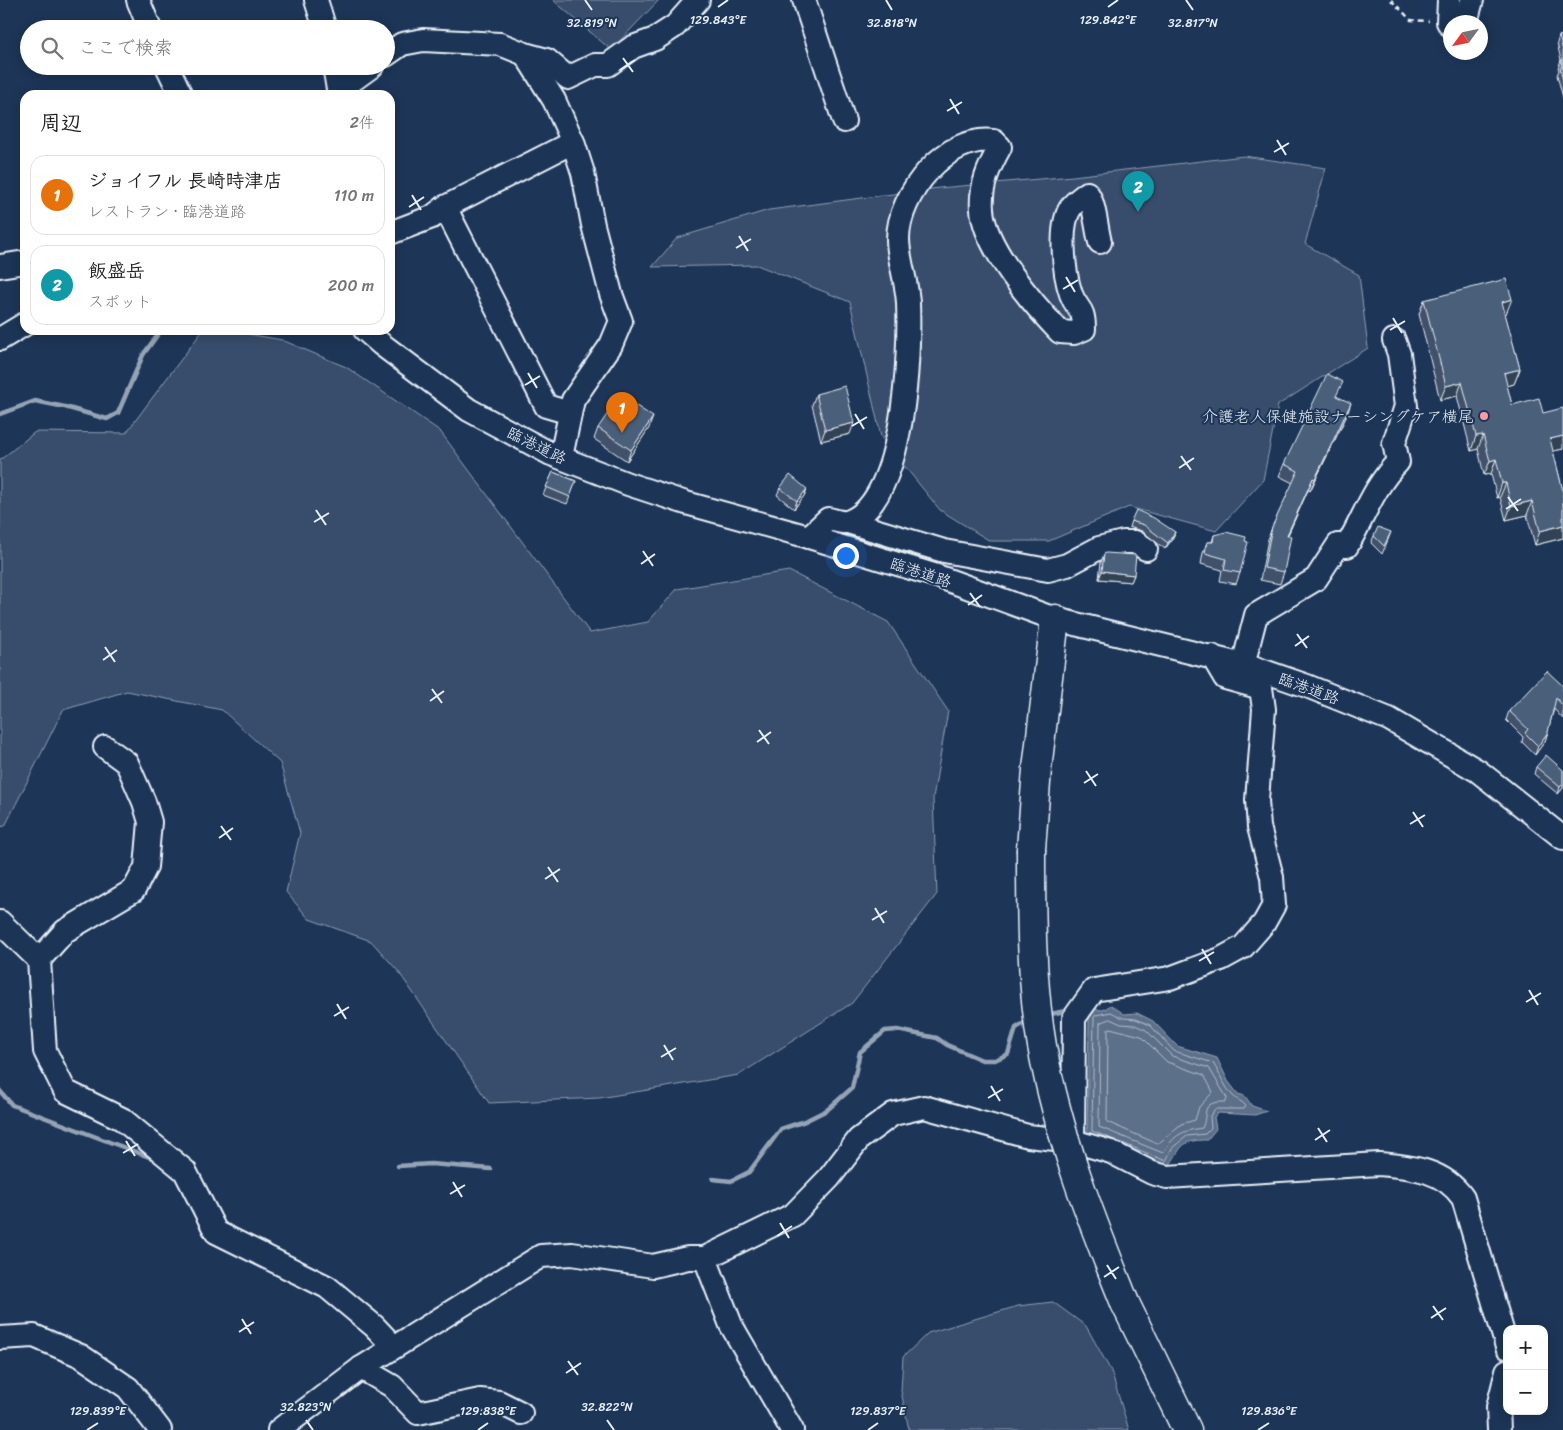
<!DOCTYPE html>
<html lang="ja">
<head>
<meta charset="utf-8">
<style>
	body { margin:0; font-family:Sriracha,"Klee One",sans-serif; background:#f2f2f2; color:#202124 }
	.controls { position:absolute; right:15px; bottom:15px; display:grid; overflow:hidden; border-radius:10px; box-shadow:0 2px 12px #0003 }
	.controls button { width:45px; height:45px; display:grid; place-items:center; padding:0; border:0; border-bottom:1px solid #e0e0e0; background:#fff; color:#202124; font:25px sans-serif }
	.compass { position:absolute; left:1443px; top:15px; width:45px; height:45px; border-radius:50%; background:#fff; box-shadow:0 2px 12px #0003; rotate:237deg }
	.you { position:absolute; left:845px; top:555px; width:18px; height:18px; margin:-12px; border:4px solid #fff; border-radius:50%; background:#1a73e8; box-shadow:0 0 0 8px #1a73e833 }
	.badge { display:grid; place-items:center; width:32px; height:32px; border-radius:50%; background:#84575d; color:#fff; font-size:16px; font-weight:700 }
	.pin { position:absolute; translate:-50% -41px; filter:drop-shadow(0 1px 2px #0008) }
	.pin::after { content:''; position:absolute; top:26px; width:18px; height:15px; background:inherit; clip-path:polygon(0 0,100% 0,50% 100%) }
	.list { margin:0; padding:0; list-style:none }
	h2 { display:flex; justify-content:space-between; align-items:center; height:65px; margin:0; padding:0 20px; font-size:21px }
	h2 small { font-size:16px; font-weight:400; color:#757577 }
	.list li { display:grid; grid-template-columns:32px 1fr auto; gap:15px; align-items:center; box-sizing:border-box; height:80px; margin:0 10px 10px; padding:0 10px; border:1px solid #e0e0e0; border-radius:15px }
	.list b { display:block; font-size:19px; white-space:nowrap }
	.list p { margin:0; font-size:16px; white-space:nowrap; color:#757577 }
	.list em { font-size:16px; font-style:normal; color:#757577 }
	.icon { flex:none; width:28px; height:28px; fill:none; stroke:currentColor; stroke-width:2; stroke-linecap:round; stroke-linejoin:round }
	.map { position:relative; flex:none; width:1563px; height:1430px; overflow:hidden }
	.search { position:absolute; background:#fff; box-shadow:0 2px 12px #0003; left:20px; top:20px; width:375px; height:55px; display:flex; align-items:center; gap:12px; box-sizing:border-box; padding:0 18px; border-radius:28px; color:#757577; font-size:19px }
	.panel { position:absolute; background:#fff; box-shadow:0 2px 12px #0003; left:20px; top:90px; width:375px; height:245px; border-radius:15px }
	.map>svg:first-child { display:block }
	.green { fill:#374d6c; stroke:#909fb2 }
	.water { fill:#5d7089; stroke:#95a4b5 }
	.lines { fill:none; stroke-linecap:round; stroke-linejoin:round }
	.shore { stroke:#b0bdcc; stroke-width:1 }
	.stream { stroke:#95a4b5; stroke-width:4.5 }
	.minor-casing { stroke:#e8f1f8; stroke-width:26 }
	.highway-casing { stroke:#e8f1f8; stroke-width:31 }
	.path { stroke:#e8f1f8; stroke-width:2.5; stroke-dasharray:5 4; stroke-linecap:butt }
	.minor { stroke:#1d3557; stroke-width:22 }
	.highway { stroke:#1d3557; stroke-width:28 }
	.highway-bridge-casing { stroke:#e8f1f8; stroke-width:31; stroke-linecap:butt }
	.highway-bridge { stroke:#1d3557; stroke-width:28 }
	.wall { fill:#3f5169; stroke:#e8f1f8 }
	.shaded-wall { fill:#334255; stroke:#e8f1f8 }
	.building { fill:#495e7a; stroke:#e8f1f8 }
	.ticks { fill:none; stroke:#e8f1f8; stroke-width:2 }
	.poi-dot { fill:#ff9aa2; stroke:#1d3557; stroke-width:2 }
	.labels { text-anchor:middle; stroke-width:4; stroke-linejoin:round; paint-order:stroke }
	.poi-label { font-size:16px; fill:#e8f1f8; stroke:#1d3557; text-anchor:end }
	.street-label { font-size:16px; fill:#e8f1f8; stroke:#1d3557 }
	.ticks-label { font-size:12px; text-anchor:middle; fill:#e8f1f8; stroke:#1d3557; stroke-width:4; stroke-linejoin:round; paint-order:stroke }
</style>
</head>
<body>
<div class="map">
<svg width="1563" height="1430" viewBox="0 0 1563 1430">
	<rect width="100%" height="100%" fill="#1d3557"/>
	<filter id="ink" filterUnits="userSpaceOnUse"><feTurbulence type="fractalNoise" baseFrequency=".02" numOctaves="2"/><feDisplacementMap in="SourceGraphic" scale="10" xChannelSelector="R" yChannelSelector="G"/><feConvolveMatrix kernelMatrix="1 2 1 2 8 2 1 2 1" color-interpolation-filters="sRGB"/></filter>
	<g filter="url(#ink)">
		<g class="green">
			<path d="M553,0H659L611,50Z"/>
			<path d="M1244,156L1326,168L1305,244L1359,275L1368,348L1278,405L1263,480L1216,531L1129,507L1049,541H990L940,510L881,437L850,302L757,265L652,267L677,238L769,210L939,188L1073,176Z"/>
			<path d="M203,330H225L282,340L346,367L440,431L590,633L648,622L677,589L789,571L888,622L948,711L933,798L937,894L852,1003L739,1075L599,1098L489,1103L398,971L371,941L309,919L286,892L300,833L280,763L222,710L127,691L63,710L5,826L0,827V460L35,432L126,433Z"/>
			<path d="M1053,1302L1086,1326L1111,1371L1129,1430H909L901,1391L903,1357L928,1333L1018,1306Z"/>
		</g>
		<path class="water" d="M1111,1005L1124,1014L1137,1013L1153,1021L1177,1046L1217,1058L1228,1081L1238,1094L1245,1096L1252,1106L1267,1111L1255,1115L1218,1113L1214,1117L1216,1129L1207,1140C1178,1140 1183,1148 1168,1167L1087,1136L1089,1016L1091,1009L1103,1010Z"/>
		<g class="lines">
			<g class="shore">
				<path d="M1110,1019L1121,1024L1135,1025L1146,1030L1172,1056L1209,1068L1227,1098L1226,1102C1198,1101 1209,1115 1202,1128C1181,1131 1174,1135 1163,1153L1099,1127L1100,1023Z"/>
				<path d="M1110,1028L1141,1036L1167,1062L1204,1075L1213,1092L1199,1107L1195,1120L1181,1124L1158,1144L1107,1122L1108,1030Z"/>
				<path d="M1112,1139L1092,1131L1094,1017L1096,1015L1111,1012L1123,1018L1136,1019L1150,1025L1174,1051L1213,1063C1220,1074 1224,1086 1233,1096C1237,1100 1242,1101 1246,1106L1244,1109H1215L1210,1116L1211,1128L1205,1134L1187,1136L1172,1148L1166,1161L1120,1142"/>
			</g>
			<g class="stream">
				<path d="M0,414L35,401L65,407L107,419L118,413L143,355L161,330"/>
				<path d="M1046,1015L1070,1010"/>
				<path d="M0,1091L12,1105L157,1160"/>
				<path d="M398,1166L431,1164L491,1169"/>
				<path d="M713,1179L731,1181L749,1172L781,1129L805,1121L827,1110L852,1088L860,1052L885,1031L897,1030L937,1038L947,1045L982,1060H995L1008,1054L1016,1028L1029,1020"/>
			</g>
			<defs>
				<g id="minor">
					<path d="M138,0L150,29"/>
					<path d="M316,0L325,29"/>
					<path d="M804,0L844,121"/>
					<path d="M1449,0L1448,22L1450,25"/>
					<path d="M1466,22L1472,0"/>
					<path d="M525,54L547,60L568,78L595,65H608L633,47L655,39L675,26L698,0"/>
					<path d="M386,55L402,44L423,40L500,44L525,54L554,100L573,142L583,173L593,225L611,294L621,321L611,345L573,400L561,457"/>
					<path d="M167,66L181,95"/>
					<path d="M334,66L339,95"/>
					<path d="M339,90L372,66"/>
					<path d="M445,207L546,406L570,413"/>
					<path d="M390,233L432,217L445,207L573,142"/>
					<path d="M0,266L25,262"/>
					<path d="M365,330L381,344L469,410L551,454L628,484L686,503L809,537L937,576L1055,619L1255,668L1307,686L1389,719L1478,771L1563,838"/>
					<path d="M0,339L25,324"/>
					<path d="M848,522L944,551L1048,570L1067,565L1099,548L1123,542H1135L1146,549"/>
					<path d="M809,537L828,519C835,520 844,524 850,521C905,499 910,354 908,303C907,281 898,259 898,239C898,194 947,134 994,141L1000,147C989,167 980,186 982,209C984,247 1034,305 1060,332L1074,333L1084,329C1084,306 1077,311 1071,294C1064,274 1058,223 1072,206C1076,201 1082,197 1087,193C1095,204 1096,227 1100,242"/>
					<path d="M1243,665L1256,615L1316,579L1338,545L1347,546C1364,517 1374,486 1398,462L1394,443L1406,406L1399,354L1394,340"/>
					<path d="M0,922L39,960L45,1051L65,1091L122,1119L185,1171L216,1232L327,1287L374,1326L394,1347"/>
					<path d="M39,960L65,931L134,890L146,867L150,822L144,802L127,763L105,747"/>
					<path d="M1073,1141L1074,1018L1094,990L1170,978L1221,959L1243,947L1264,923L1274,905L1272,877L1259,827L1257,800L1264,709L1261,688L1225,678L1212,656"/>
					<path d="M705,1258L731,1325L792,1430"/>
					<path d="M0,1338L34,1336L81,1356L128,1388L160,1430"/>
					<path d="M361,1368L392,1386L418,1413L480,1400L499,1402L521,1413"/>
					<path d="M279,1430L361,1368L541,1256L572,1254L653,1266L688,1258H705L793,1215L829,1178L859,1139L893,1114L924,1107L1028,1136L1073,1141L1111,1152L1152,1173L1167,1177L1379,1164C1411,1167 1443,1169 1463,1198L1507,1347"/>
					<path d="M1499,1430L1498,1407L1507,1371"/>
				</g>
				<g id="highway">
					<path d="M1031,849L1037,769L1055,619"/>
					<path d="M1125,1303L1187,1430"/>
				</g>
			</defs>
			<use href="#minor" class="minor-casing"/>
			<use href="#highway" class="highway-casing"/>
			<path class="path" d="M1391,0L1411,20L1429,21"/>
			<use href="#minor" class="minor"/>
			<use href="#highway" class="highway"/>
			<defs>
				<path id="highway-bridge" d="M1031,849C1031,915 1031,981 1042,1046C1058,1135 1091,1219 1125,1303"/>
			</defs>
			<use href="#highway-bridge" class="highway-bridge-casing"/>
			<use href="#highway-bridge" class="highway-bridge"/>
		</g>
		<g class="wall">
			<path d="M1563,35V98L1557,75L1559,70L1558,68L1561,60L1557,43L1559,36Z"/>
			<path d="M1424,300L1506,314H1505L1520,369L1514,384L1507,386L1512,405L1543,413L1563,449L1553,451L1563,491V538L1535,545L1527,515L1506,520L1500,497L1497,498L1491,474L1484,475L1478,449L1471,451L1457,396L1440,400L1419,314Z"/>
			<path d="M816,394L850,434L821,441L812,405Z"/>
			<path d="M1337,396L1347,415L1310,491L1308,490L1288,535L1284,572L1280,584L1260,580L1268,539L1272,527L1293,483L1279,476L1284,464Z"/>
			<path d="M598,428H649L627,461L594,439Z"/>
			<path d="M553,472L576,481L567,504L543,495Z"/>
			<path d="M780,488L807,489L804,496L794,509L777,495Z"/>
			<path d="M1131,521L1175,532L1173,538L1165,549L1142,531L1129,527Z"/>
			<path d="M1391,532L1388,540L1382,554L1371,543L1374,536Z"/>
			<path d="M1214,535L1245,541L1240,573L1236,584L1220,581L1222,570L1201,564L1203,553L1207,542H1212Z"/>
			<path d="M1104,554L1134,575L1131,582L1099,579L1101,562Z"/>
			<path d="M1563,686V719L1554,709L1545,741L1535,755L1522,742L1523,737L1506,720L1509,711Z"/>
			<path d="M1536,767L1563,770V788L1558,794L1534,774Z"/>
		</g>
		<g class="shaded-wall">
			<path d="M1512,299L1506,314L1497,316L1502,302Z"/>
			<path d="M1520,369L1514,384L1499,388L1504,373Z"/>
			<path d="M1462,382L1457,396L1440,400L1446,386Z"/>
			<path d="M1351,403L1347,415L1310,491L1315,479Z"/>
			<path d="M653,417L649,428L627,461L631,450Z"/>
			<path d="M854,423L850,434L821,441L825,430Z"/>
			<path d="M1483,435L1478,449L1471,451L1476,436Z"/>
			<path d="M1563,436V449L1544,453L1550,439Z"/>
			<path d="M1496,459L1491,474L1484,475L1490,461Z"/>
			<path d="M1313,478L1308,490L1282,548L1287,535Z"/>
			<path d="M1502,483H1506L1500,497L1497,498Z"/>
			<path d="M807,489L804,496L794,509L797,501Z"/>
			<path d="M1532,501L1527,515L1506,520L1511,506Z"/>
			<path d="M1563,525V538L1535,545L1540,531Z"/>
			<path d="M1175,532L1173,538L1165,549L1168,543Z"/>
			<path d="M1102,571L1134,575L1131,582L1099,579Z"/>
			<path d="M1548,732L1545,741L1535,755L1538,746Z"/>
			<path d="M1563,784V788L1558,794L1560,787Z"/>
		</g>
		<g class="building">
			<path d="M1563,35V51L1559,36Z"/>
			<path d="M1561,60H1563V81L1560,67H1562Z"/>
			<path d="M1506,279L1512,299L1502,302L1520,369L1504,373L1512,405L1539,398L1543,413L1563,408V436L1550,439L1563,491V525L1540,531L1532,501L1511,506L1506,483H1502L1496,459L1490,461L1483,435L1476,436L1462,382L1446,386L1424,300Z"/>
			<path d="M1327,374L1343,382L1336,396L1351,403L1315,479L1313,478L1287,535L1291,536L1284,572L1264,568L1272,527L1298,471L1284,464Z"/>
			<path d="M845,386L854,423L825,430L816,394Z"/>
			<path d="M620,395L653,417L631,450L598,428Z"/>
			<path d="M553,472L576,481L570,497L546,487Z"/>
			<path d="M790,475L807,489L797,501L780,488Z"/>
			<path d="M1136,510L1154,518L1175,532L1168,543L1144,525L1131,521Z"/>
			<path d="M1378,527L1391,532L1384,546L1374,536Z"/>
			<path d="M1226,532L1246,537L1245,541L1248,542L1240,573L1224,570L1226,559L1205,553L1207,542H1213L1214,535Z"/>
			<path d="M1106,553L1136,555L1134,575L1102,571L1104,554Z"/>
			<path d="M1547,671L1563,686V706L1556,698L1548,732L1538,746L1525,733L1528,729L1509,711Z"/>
			<path d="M1546,755L1563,770V784L1560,787L1536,767Z"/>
		</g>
	</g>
	<path class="ticks" d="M585,0L592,10M886,0L892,10M1186,0L1193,10M718,7L728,0M1108,7L1118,0M623,58L633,72M620,70L635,60M950,99L959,114M947,111L962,102M1277,140L1286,155M1274,152L1289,143M412,195L421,210M409,207L424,197M739,236L748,251M736,248L751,239M1066,277L1075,292M1063,289L1078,280M1393,318L1402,333M1390,330L1405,321M528,373L537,388M525,385L540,376M855,414L864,429M852,426L867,417M1181,456L1191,470M1179,468L1194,458M1508,497L1518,511M1506,509L1521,499M316,510L326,525M314,522L329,513M643,551L653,566M641,564L655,554M970,593L980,607M968,605L982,595M1297,634L1307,648M1295,646L1309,636M105,647L115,662M103,660L117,650M432,689L442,703M430,701L444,691M759,730L769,744M757,742L771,732M1086,771L1096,786M1084,783L1098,774M1413,812L1423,827M1410,824L1425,815M221,826L231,840M219,838L233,828M548,867L558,882M545,879L560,869M875,908L884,923M872,920L887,911M1202,949L1211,964M1199,961L1214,952M1529,990L1538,1005M1526,1002L1541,993M337,1004L346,1019M334,1016L349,1007M664,1045L673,1060M661,1057L676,1048M991,1086L1000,1101M988,1098L1003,1089M1318,1128L1327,1142M1315,1140L1330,1130M126,1141L135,1156M123,1153L138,1144M453,1182L462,1197M450,1194L465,1185M780,1223L789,1238M777,1236L792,1226M1107,1265L1116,1279M1104,1277L1119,1267M1433,1306L1443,1320M1431,1318L1446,1308M242,1319L251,1334M239,1332L254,1322M568,1361L578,1375M566,1373L581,1363M306,1420L313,1430M607,1420L614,1430M87,1430L98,1423M478,1430L488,1423M868,1430L878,1423M1258,1430L1269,1423"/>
	<circle class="poi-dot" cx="1484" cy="416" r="5"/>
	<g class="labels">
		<g class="poi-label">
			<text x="1474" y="422">介護老人保健施設ナーシングケア横尾</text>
		</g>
		<g class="street-label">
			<text transform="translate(537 445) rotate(26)" y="6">臨港道路</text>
			<text transform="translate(921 572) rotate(18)" y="6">臨港道路</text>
			<text transform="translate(1309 688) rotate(20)" y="6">臨港道路</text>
		</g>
	</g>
	<g class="ticks-label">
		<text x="718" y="24">129.843°E</text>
		<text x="1108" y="24">129.842°E</text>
		<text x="1193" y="27">32.817°N</text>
		<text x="592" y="27">32.819°N</text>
		<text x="892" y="27">32.818°N</text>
		<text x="306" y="1411">32.823°N</text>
		<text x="607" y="1411">32.822°N</text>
		<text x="98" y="1415">129.839°E</text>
		<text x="488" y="1415">129.838°E</text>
		<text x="878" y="1415">129.837°E</text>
		<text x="1269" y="1415">129.836°E</text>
	</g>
</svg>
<div class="controls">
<button>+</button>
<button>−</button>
</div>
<svg class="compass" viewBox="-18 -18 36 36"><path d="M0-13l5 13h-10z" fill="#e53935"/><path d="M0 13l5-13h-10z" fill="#757577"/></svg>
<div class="you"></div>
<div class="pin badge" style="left:622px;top:433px;background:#e8710a">1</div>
<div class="pin badge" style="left:1138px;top:212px;background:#0f9aa8">2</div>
<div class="search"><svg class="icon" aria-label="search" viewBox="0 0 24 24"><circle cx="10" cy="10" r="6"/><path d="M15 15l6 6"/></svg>ここで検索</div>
<section class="panel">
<h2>周辺<small>2件</small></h2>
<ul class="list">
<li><span class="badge" style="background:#e8710a">1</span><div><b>ジョイフル 長崎時津店</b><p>レストラン · 臨港道路</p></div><em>110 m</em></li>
<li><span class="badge" style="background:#0f9aa8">2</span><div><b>飯盛岳</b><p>スポット</p></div><em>200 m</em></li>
</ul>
</section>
</div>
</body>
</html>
